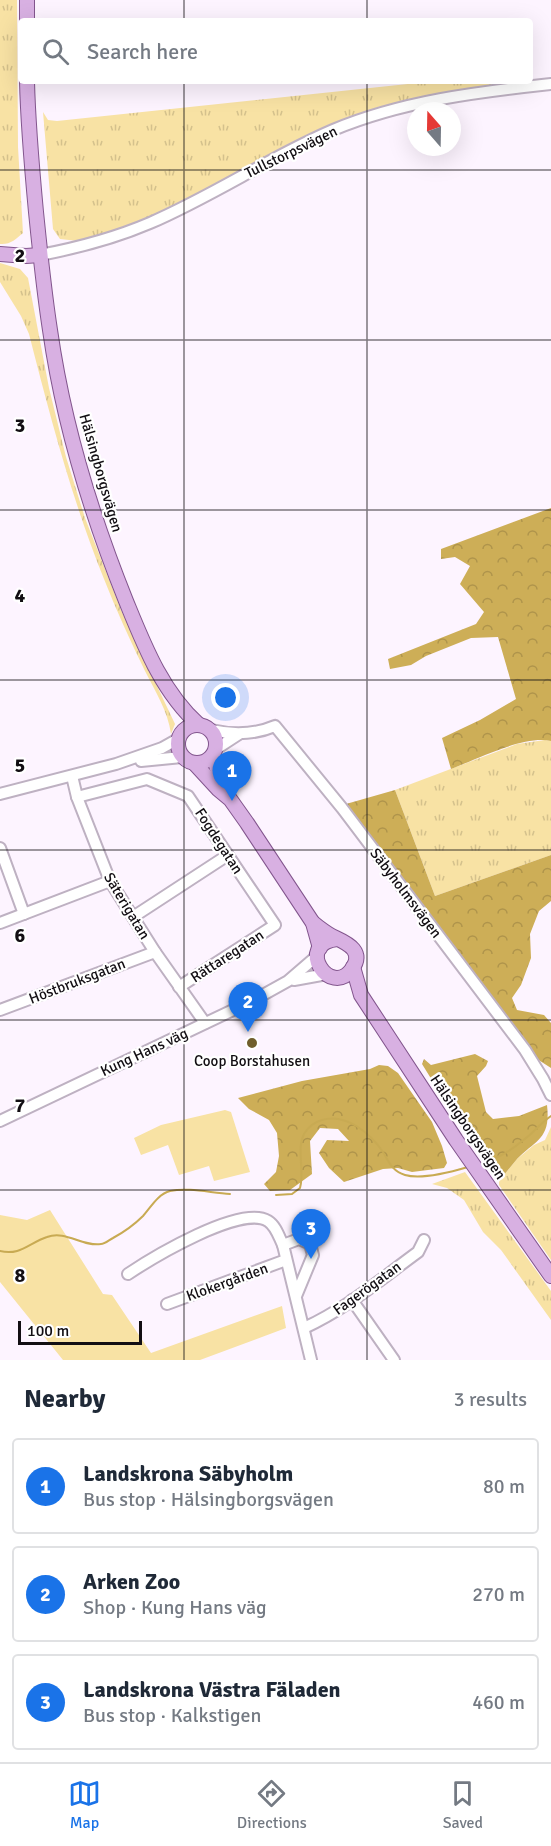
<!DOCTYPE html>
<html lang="en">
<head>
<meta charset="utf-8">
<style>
	body { margin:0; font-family:Signika,sans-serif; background:#f2f2f3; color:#1f2937 }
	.compass { position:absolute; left:407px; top:102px; width:54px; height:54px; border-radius:50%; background:#fff; box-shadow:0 6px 24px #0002; rotate:340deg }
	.scale { position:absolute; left:18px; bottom:15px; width:124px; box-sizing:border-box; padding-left:6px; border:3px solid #120e13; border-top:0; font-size:16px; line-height:21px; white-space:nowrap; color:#120e13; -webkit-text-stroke:4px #fff; paint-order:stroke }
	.you { position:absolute; left:226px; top:698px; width:21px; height:21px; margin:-15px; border:4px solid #fff; border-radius:50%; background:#1a73e8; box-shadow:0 0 0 9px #1a73e833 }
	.badge { display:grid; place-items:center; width:39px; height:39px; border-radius:50%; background:#1a73e8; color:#fff; font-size:20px; font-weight:700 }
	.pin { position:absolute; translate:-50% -50px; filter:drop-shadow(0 2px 3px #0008) }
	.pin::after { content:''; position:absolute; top:32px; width:21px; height:18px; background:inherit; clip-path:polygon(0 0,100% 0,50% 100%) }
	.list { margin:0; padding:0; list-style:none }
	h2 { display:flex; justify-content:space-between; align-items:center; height:78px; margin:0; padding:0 24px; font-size:26px }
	h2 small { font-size:20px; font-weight:400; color:#747a83 }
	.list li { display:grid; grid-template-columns:39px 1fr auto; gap:18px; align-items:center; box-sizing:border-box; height:96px; margin:0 12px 12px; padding:0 12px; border:2px solid #e0e1e3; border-radius:6px }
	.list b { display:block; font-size:22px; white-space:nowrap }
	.list p { margin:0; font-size:20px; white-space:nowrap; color:#747a83 }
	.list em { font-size:20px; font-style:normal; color:#747a83 }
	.icon { flex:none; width:33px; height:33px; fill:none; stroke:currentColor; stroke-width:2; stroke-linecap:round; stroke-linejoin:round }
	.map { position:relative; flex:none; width:551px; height:1360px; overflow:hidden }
	.search { position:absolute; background:#fff; box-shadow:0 6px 24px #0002; left:18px; right:18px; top:18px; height:66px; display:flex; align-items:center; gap:15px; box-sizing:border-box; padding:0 21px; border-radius:6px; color:#747a83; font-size:22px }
	.sheet { height:402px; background:#fff }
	nav { display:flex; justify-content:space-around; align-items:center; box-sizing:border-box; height:84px; border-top:2px solid #e0e1e3; background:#fff; font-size:16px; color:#747a83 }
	nav a { display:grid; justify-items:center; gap:3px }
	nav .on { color:#1a73e8 }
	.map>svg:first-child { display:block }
	.grass { fill:url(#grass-tufts) }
	.forest { fill:url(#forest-crowns) }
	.green { fill:#f8e2a4 }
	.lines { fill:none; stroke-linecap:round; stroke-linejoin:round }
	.stream { stroke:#c8aa53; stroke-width:2 }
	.minor-casing { stroke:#beb1c2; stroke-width:14 }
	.major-casing { stroke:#82558d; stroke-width:16 }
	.minor { stroke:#fff; stroke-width:10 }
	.major { stroke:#d8b0e2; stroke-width:14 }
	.grid { fill:none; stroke:#120e13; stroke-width:1.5; stroke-opacity:0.55 }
	.poi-dot { fill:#705e2c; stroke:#fff; stroke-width:2 }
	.labels { text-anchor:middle; stroke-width:4.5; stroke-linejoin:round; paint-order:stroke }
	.street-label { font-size:15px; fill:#120e13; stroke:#fff }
	.poi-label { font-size:15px; fill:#120e13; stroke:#fff }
	.grid-label { font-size:20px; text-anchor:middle; font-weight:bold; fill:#120e13; stroke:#fff; stroke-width:4.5; stroke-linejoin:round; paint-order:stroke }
</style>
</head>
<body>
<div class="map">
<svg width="551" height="1360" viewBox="0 0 551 1360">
	<defs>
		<pattern id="grass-tufts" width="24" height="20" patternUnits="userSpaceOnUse" patternTransform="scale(1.5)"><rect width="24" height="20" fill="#f8e2a4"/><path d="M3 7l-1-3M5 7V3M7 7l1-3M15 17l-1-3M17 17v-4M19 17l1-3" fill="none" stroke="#d4c18c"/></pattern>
		<pattern id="forest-crowns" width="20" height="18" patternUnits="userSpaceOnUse" patternTransform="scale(1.5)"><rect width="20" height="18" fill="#cdae57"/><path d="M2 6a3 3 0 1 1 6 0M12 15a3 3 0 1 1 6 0" fill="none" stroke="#af944b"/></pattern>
	</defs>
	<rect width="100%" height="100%" fill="#fdf4ff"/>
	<g class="grass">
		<path d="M0,0H17L18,147L23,233C16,239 10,245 0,244Z"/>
		<path d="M436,81H523L443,92L378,107L317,131L261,159L201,193L132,226L78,241L60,239L53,229L43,112L48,120L57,121Z"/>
		<path d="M0,263L20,269L28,278L49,388L66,457L85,518L121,610L175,724L171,734C168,711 155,691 145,671C130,640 116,610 104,579C72,500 50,416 29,334L21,316L0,282Z"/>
		<path d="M545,740L551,741V855L435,896L395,790L517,744Z"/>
		<path d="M551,1127V1260L499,1185V1181L517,1159L534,1145L545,1140Z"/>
		<path d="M465,1172L551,1291V1320L501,1250L483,1232L464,1200L447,1188L432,1184Z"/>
	</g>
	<g class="forest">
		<path d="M551,508V741C524,735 477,759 451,769L442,738L480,720L516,699L498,637L471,638L426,656L411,665L390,669L388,659L476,624L484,612L460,584L470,566L455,557L441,559V549Z"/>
		<path d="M395,790L435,896L551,855V901L539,911L530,934L531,958L521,985L512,998L517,1010L544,1015L551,1023V1068L537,1059L346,804Z"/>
		<path d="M475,1054L488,1061L486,1066L477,1076L486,1112L493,1119L519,1116L547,1105C551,1139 536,1140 517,1159C511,1166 505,1174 499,1181L491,1171L494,1162L484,1145L469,1140L422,1064L424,1059L431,1065Z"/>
		<path d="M379,1065L388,1066L398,1073L432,1122L442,1146L447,1163L444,1168L412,1172L398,1168L383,1169L344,1182L329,1168L319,1153L327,1140L349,1141L338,1129L320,1128L310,1141L312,1174L290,1190L270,1191L264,1184L276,1172L279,1156L277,1133L269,1120L249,1109L238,1098L302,1081L370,1069Z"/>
	</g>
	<g class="green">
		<path d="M225,1110L231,1112L250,1172L214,1181L209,1166L179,1175L168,1145L141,1155L134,1138L161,1125Z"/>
		<path d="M50,1210L103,1294L112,1295L151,1353L282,1306L286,1328L200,1360H63L0,1282V1215L27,1220Z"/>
	</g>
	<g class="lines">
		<g class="stream">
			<path d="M480,1164C494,1160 511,1151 522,1141C533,1134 540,1123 551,1116"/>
			<path d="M276,1195L292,1194L300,1188C305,1171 296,1150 304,1134C308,1127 315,1122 322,1120C346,1113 370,1133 383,1152C389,1162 392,1171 405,1175C422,1180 451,1172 468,1167"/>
			<path d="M0,1251C20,1256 29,1243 47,1237C66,1230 82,1247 101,1244C105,1244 109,1240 113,1238C124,1232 134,1225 143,1216C151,1207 158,1194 170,1191C189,1187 211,1193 230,1194"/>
		</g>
		<defs>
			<g id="minor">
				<path d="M40,255C77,248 115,238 150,223C213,196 270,157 333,130C402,101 477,92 551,84"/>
				<path d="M211,730C233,735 254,735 275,726L342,808L525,1050L543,1079L551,1095"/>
				<path d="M216,749L239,734"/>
				<path d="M141,761L182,757"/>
				<path d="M72,776L77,797L110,881L155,952L205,1023"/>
				<path d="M0,794L116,764L162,748L178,739"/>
				<path d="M77,797L147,779L188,796L275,925L179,987"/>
				<path d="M0,848L24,914"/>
				<path d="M133,917L228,855"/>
				<path d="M0,923L110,881"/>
				<path d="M294,980L327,974"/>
				<path d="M0,1010L155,952"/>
				<path d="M0,1121L252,1001L288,981L317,956"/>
				<path d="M128,1274C152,1258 241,1204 268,1221C276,1226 279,1237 283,1245"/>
				<path d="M296,1296L313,1255L310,1244L299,1239L283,1245L311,1360"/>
				<path d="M352,1300L394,1360"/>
				<path d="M167,1304L286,1260"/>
				<path d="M304,1328C346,1309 381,1279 418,1252L424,1240"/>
			</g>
			<g id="major">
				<path d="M27,0V21"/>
				<path d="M27,81C28,125 32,169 36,212C40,252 44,291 50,330C63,422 91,514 126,601C144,645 162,692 199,725"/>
				<path d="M0,254L26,256L40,255"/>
				<circle cx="197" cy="744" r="19"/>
				<path d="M213,755L218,772L228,794"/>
				<path d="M195,764L218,789L230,799L247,823L313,923L320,948"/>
				<path d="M313,923C320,928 328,935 336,938C349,944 364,952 352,969C330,999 294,944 337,939"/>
				<path d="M353,967L361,995L456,1140L551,1276"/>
			</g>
		</defs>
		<use href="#minor" class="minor-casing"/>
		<use href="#major" class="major-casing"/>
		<use href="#minor" class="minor"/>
		<use href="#major" class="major"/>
	</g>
	<path class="grid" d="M184,0V21M367,0V21M184,81V1360M367,81V1360M0,170H551M0,340H551M0,510H551M0,680H551M0,850H551M0,1020H551M0,1190H551"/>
	<circle class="poi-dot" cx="252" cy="1043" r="6"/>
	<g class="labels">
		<g class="street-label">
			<text transform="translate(291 152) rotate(-26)" y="5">Tullstorpsvägen</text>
			<text transform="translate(101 473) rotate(74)" y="5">Hälsingborgsvägen</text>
			<text transform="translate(219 841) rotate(57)" y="5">Fogdegatan</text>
			<text transform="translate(406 893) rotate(53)" y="5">Säbyholmsvägen</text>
			<text transform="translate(127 906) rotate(59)" y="5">Säterigatan</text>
			<text transform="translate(227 956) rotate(-33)" y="5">Rättaregatan</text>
			<text transform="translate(77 981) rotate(-21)" y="5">Höstbruksgatan</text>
			<text transform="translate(144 1052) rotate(-25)" y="5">Kung Hans väg</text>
			<text transform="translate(468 1127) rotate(56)" y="5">Hälsingborgsvägen</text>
			<text transform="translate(227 1282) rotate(-20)" y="5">Klokergården</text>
			<text transform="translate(367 1288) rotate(-36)" y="5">Fagerögatan</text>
		</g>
		<g class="poi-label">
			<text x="252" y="1066">Coop Borstahusen</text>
		</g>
	</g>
	<g class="grid-label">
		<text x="20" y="262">2</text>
		<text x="20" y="432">3</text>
		<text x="20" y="602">4</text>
		<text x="20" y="772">5</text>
		<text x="20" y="942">6</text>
		<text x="20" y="1112">7</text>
		<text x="20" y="1282">8</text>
	</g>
</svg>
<svg class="compass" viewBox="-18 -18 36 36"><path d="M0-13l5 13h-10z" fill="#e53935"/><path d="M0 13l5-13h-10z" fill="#747a83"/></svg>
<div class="scale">100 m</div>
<div class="you"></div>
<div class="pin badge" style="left:232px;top:801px">1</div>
<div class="pin badge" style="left:248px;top:1032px">2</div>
<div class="pin badge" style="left:311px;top:1259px">3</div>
<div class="search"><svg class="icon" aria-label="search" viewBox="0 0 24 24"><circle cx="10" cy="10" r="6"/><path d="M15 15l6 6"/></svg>Search here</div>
</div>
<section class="sheet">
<h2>Nearby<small>3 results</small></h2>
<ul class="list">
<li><span class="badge">1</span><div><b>Landskrona Säbyholm</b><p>Bus stop · Hälsingborgsvägen</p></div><em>80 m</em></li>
<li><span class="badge">2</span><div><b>Arken Zoo</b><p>Shop · Kung Hans väg</p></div><em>270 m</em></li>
<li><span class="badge">3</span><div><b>Landskrona Västra Fäladen</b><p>Bus stop · Kalkstigen</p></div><em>460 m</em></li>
</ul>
</section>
<nav>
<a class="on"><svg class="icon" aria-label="map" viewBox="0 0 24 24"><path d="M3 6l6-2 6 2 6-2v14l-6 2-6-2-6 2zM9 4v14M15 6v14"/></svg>Map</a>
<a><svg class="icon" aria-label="directions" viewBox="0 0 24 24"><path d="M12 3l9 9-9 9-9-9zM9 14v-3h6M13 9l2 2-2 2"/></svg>Directions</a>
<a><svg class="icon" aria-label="saved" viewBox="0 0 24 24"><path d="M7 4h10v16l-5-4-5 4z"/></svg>Saved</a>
</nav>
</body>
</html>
